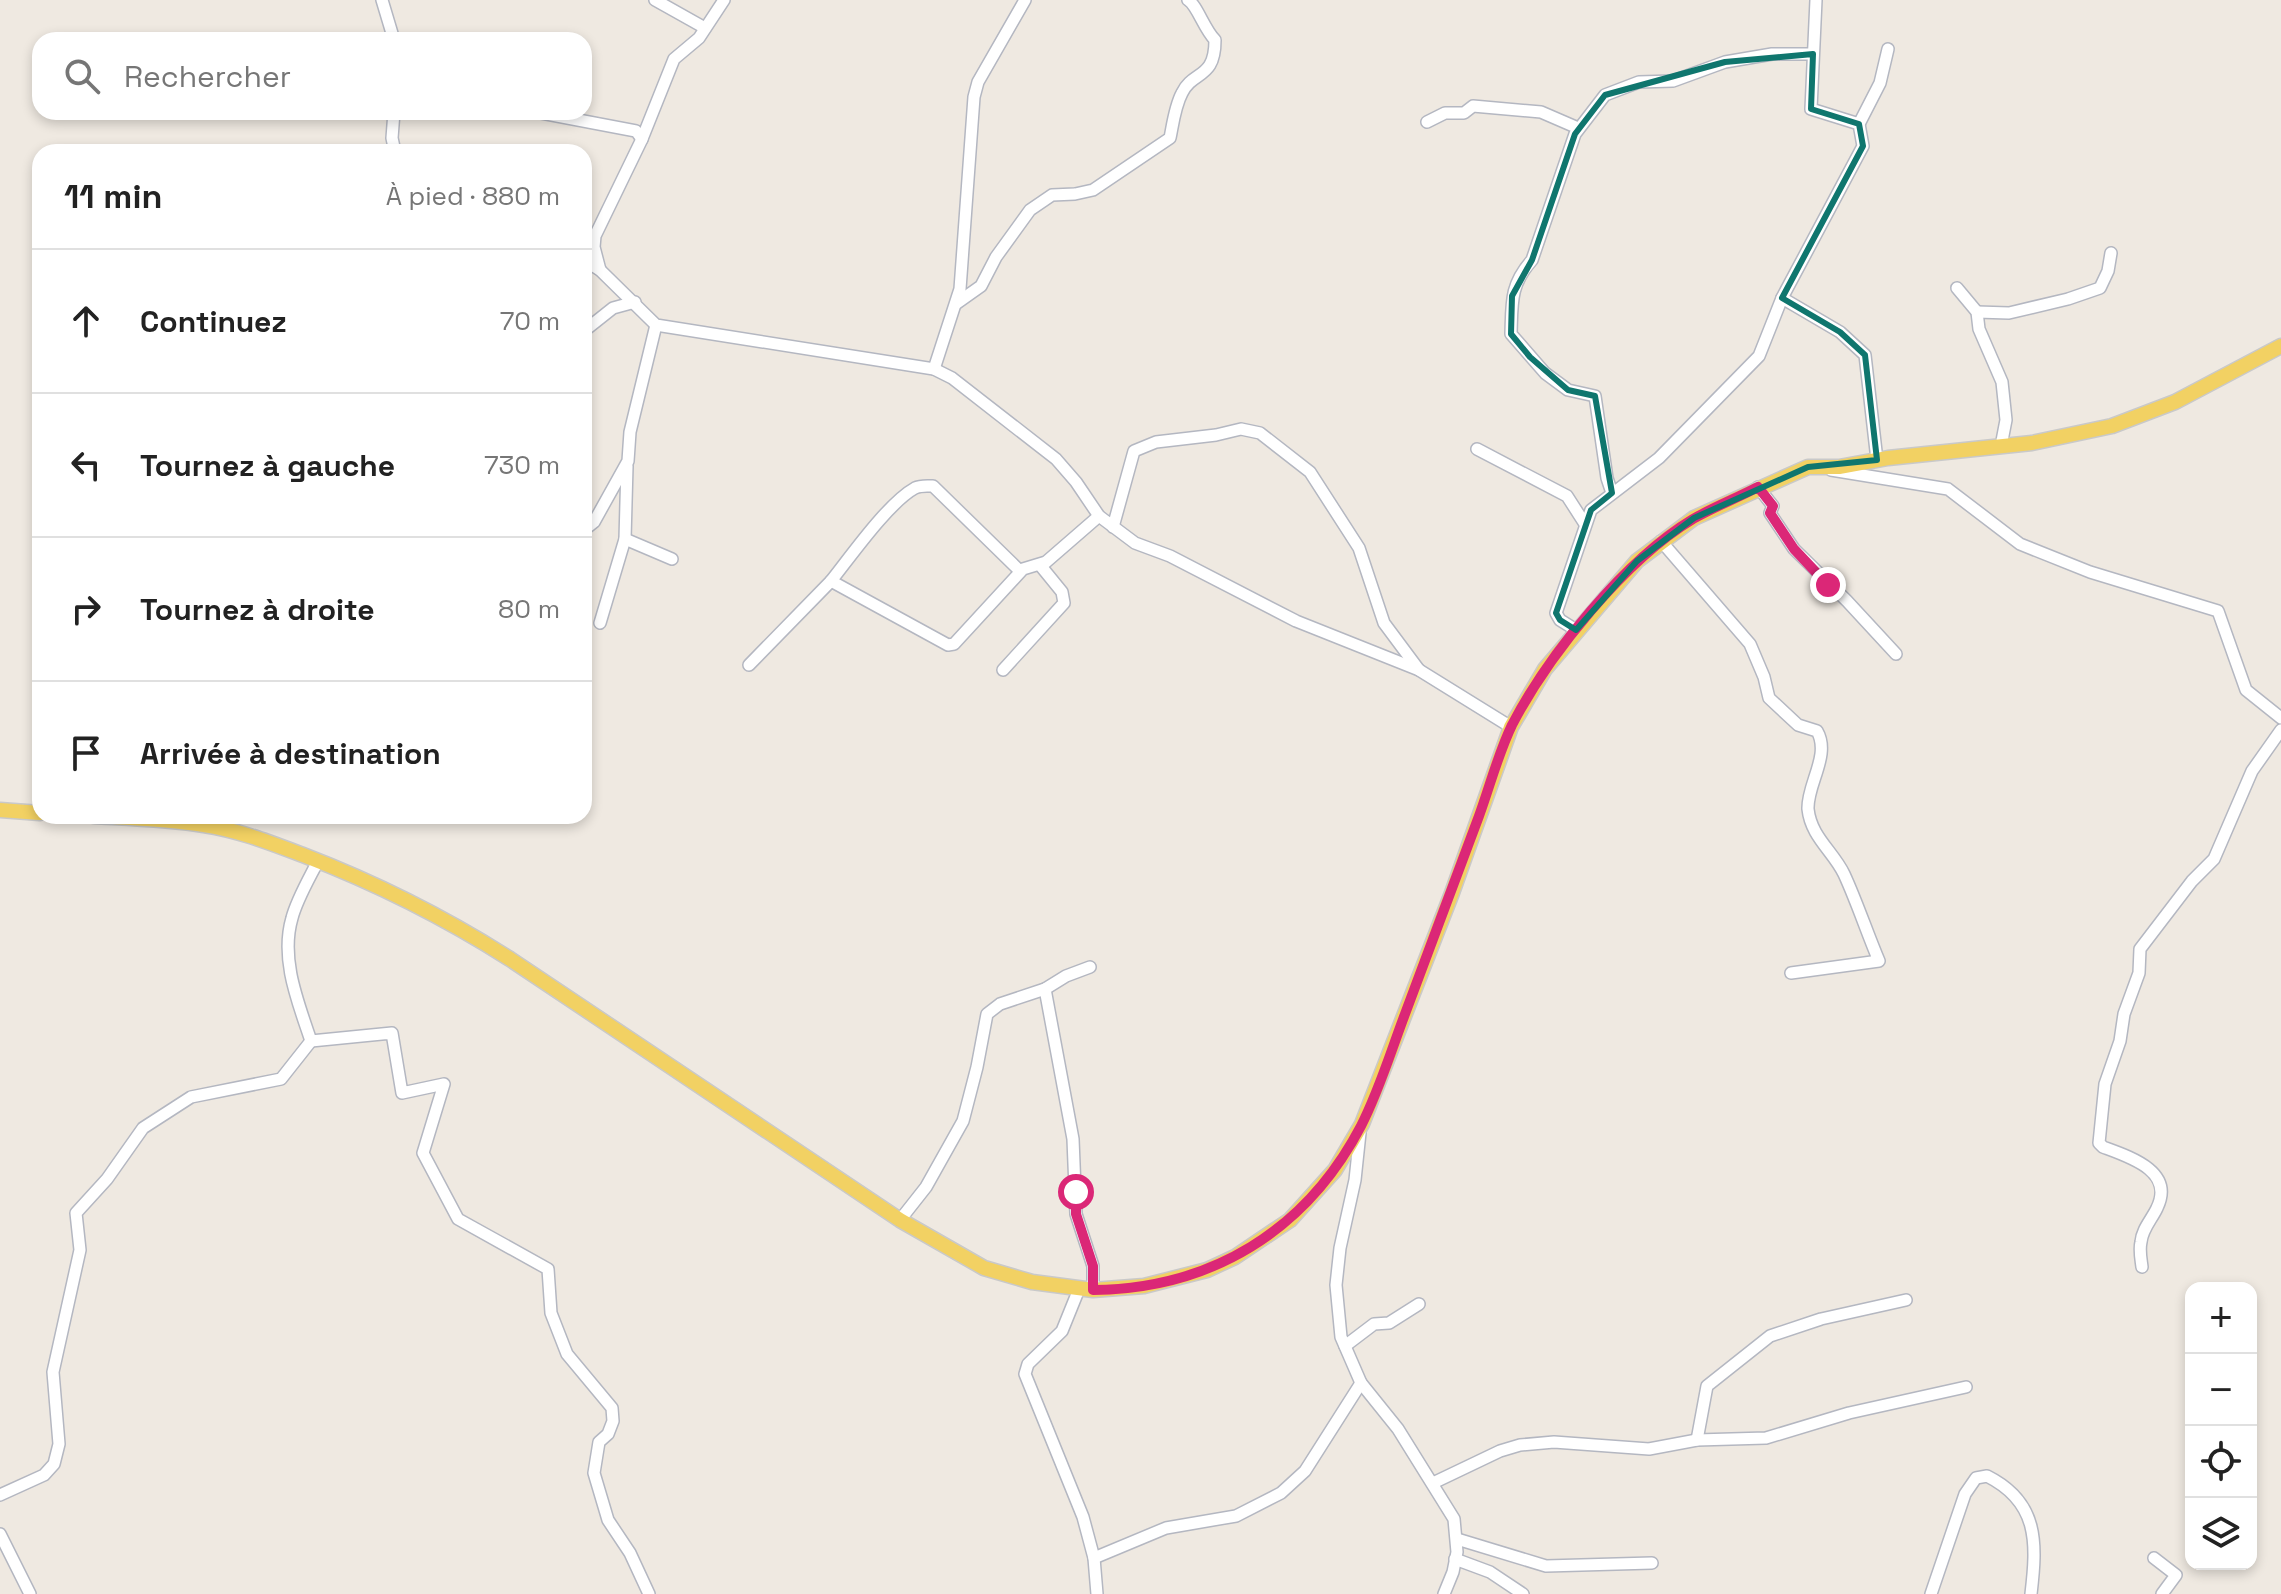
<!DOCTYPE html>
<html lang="fr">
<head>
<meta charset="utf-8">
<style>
	body { margin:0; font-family:"Space Grotesk",sans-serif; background:#f2f2f2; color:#222 }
	.controls { position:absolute; right:24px; bottom:24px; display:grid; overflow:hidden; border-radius:16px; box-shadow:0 4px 12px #0003 }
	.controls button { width:72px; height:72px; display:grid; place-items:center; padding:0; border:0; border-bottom:2px solid #e0e0e0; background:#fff; color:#222; font:40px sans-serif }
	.stop { position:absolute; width:24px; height:24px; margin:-18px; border:6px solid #db2777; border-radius:50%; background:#fff }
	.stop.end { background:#db2777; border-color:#fff; box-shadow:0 2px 8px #0008 }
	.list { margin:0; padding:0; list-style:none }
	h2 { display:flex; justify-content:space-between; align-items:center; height:104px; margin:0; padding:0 32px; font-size:34px }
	h2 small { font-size:26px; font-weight:400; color:#767676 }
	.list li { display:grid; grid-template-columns:52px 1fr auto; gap:24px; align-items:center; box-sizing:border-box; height:144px; padding:0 32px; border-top:2px solid #e0e0e0 }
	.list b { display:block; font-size:30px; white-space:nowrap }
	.list em { font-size:26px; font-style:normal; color:#767676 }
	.icon { flex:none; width:44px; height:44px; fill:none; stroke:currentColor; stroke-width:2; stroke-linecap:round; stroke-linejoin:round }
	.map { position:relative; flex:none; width:2281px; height:1594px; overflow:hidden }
	.search { position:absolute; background:#fff; box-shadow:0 4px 12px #0003; left:32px; top:32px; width:560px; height:88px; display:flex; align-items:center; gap:20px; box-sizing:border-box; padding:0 28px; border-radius:24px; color:#767676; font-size:30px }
	.panel { position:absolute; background:#fff; box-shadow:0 4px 12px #0003; left:32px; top:144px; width:560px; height:680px; border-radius:24px }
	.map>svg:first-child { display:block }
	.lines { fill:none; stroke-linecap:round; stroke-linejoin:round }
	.minor-casing { stroke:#b4b7c1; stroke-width:14 }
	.major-casing { stroke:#c9c9c9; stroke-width:17 }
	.minor { stroke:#fff; stroke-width:11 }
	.major { stroke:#f2d163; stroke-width:14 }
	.route { stroke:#db2777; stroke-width:10 }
	.marked { fill:none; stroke:#0f766e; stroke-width:6; stroke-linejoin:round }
</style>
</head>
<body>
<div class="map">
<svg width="2281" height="1594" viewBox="0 0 2281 1594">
	<rect width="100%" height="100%" fill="#efe9e1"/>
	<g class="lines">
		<defs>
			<g id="minor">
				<path d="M382,0L394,40"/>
				<path d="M655,0L705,28"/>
				<path d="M394,112L392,138L395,152"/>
				<path d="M536,112L636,131L642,139"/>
				<path d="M1427,122L1445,113H1464L1473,106L1541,112L1578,128"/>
				<path d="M1859,124L1880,83L1888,49"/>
				<path d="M584,260L600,270L656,325L934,369L952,378L1056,459L1076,482L1099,516L1135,543L1170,556L1296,621L1419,670L1511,727"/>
				<path d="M600,270L594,247L595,236L642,139L674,59L699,38L724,0"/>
				<path d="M1957,288L1977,312L1979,329L2002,382L2006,420L2001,446"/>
				<path d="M1782,298L1840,332L1865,355L1877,460"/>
				<path d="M957,303L981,286L996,257L1030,210L1052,195L1075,194L1093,190L1170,138C1173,123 1175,106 1182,93C1193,70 1215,80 1215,40C1204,29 1197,5 1188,0"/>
				<path d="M1977,312L2009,313L2068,299L2100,288L2108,271L2111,253"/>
				<path d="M584,331L613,308L635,302"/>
				<path d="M934,369L960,289L974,97L978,82L1025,0"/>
				<path d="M1477,449L1567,496L1585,524"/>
				<path d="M1831,470L1948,489L2020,544L2090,572L2218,611L2246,690L2281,718"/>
				<path d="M1758,487L1773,506L1770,513L1794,549L1847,601L1896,654"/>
				<path d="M1612,493L1607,478L1595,396L1568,390L1545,373L1511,334C1512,302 1510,285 1532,260L1575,134L1605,95L1639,82L1673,81L1725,62L1772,54H1813"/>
				<path d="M1113,527L1134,451L1156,442L1216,435L1241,429L1260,433L1310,472L1359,548L1384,623L1419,670"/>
				<path d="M584,530L594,522L628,461L630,432L656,325"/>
				<path d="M625,539L672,559"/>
				<path d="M1661,541L1750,644L1764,677L1769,698L1798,725L1817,731C1831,755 1807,784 1808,809C1811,837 1833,851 1844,874C1857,902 1867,933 1879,961L1791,973"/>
				<path d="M831,581C851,556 888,503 915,488C921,485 927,486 933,486L1020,571"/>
				<path d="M600,623L625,539L627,466"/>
				<path d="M1576,630L1560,620L1556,613L1591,510L1659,458L1759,356L1782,298L1863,146L1859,124L1811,109L1816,0"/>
				<path d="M749,665L831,581L948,645L954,644L1023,569L1046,562L1099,516"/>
				<path d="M1003,670L1064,603L1062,592L1040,565"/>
				<path d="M318,861C309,879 297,899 292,918C280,959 298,1002 311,1041L392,1033L402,1093L444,1084L423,1153L458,1219L548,1269L551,1313L567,1354L612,1408L613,1421L608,1434L599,1442L594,1473L608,1520L630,1553L649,1594"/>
				<path d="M1045,989L1073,1139L1076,1214L1093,1266V1290"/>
				<path d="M1360,1133L1355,1180L1340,1248L1336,1285L1341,1337L1361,1383L1398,1429L1454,1519L1457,1552L1453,1572L1444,1594"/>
				<path d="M900,1220L926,1187L963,1121L977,1067L987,1014L1000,1004L1045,989L1066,976L1090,967"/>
				<path d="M2142,1267C2141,1259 2139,1250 2141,1242C2142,1229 2152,1219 2157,1208C2175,1171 2130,1157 2103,1147L2099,1143L2105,1084L2120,1041L2124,1014L2139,973L2140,949L2192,881L2214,859L2252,771L2281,730"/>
				<path d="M1079,1289L1062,1331L1028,1364L1025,1374L1083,1517L1094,1558L1097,1594"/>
				<path d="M1345,1346L1374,1324L1389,1323L1419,1304"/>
				<path d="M1697,1440L1707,1386L1770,1336L1821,1319L1906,1300"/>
				<path d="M1433,1483L1500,1451L1520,1445L1554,1442L1649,1449L1697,1440L1766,1438L1849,1413L1966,1387"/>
				<path d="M0,1495L44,1475L54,1464L59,1444L53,1372L80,1250L76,1213L107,1179L143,1128L191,1097L281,1079L311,1041"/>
				<path d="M0,1534L30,1594"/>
				<path d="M1457,1539L1546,1566L1652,1563"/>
				<path d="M1094,1558L1166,1528L1236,1516L1281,1493L1305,1471L1361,1383"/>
				<path d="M2154,1558L2176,1575L2162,1594"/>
				<path d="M1455,1559L1490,1572L1523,1594"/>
				<path d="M1931,1594L1965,1494L1976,1478L1987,1476C2039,1502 2037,1543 2031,1594"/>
			</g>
			<g id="major">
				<path d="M0,810L40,813"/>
				<path d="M94,816C131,818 168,819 204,825C238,830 271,843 303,855C376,883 444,917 510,959L900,1220L984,1268L1032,1282L1093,1290L1144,1286L1207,1270L1235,1257L1290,1220L1335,1170L1362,1124L1452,893L1511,727L1545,669L1637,561L1694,518L1808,467H1839L1888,458L2032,443L2112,426L2175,402L2281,346"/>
			</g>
		</defs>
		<use href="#minor" class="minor-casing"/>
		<use href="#major" class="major-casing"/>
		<use href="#minor" class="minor"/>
		<use href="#major" class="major"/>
	</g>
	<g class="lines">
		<path class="route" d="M1076,1192V1214L1093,1266V1290C1211,1289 1306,1231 1361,1126C1379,1091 1391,1051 1405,1014C1430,948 1455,882 1479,816C1490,786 1498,754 1512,725C1549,654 1625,560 1693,519C1714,507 1737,498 1758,487L1773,506L1770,513L1794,549L1828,585"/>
	</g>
	<path class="marked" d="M1813,54L1811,109L1859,124L1863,146L1782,298L1840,332L1865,355L1877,460L1808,467L1694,518L1637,561L1576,630L1560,620L1556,613L1591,510L1612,493L1595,396L1568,390L1530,357L1511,334L1512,296L1532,260L1575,134L1605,95L1725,62Z"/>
</svg>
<div class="controls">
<button>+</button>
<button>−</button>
<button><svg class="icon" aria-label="locate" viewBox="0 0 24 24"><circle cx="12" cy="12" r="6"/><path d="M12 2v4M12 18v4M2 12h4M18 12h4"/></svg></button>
<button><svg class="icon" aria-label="layers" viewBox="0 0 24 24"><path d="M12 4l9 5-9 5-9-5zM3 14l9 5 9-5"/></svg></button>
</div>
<div class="stop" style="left:1076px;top:1192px"></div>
<div class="stop end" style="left:1828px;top:585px"></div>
<div class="search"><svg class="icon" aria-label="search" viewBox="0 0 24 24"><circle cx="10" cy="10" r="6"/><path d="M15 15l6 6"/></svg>Rechercher</div>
<section class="panel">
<h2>11 min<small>À pied · 880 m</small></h2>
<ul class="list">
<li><svg class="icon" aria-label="ahead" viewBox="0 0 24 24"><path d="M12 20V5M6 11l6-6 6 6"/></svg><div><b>Continuez</b></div><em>70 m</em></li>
<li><svg class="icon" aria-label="left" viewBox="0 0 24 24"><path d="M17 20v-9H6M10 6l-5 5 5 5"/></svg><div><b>Tournez à gauche</b></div><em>730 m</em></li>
<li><svg class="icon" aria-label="right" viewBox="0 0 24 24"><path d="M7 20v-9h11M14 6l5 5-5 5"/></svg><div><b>Tournez à droite</b></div><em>80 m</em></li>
<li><svg class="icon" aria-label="arrive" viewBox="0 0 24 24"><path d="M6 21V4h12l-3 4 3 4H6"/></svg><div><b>Arrivée à destination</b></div></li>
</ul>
</section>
</div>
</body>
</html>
